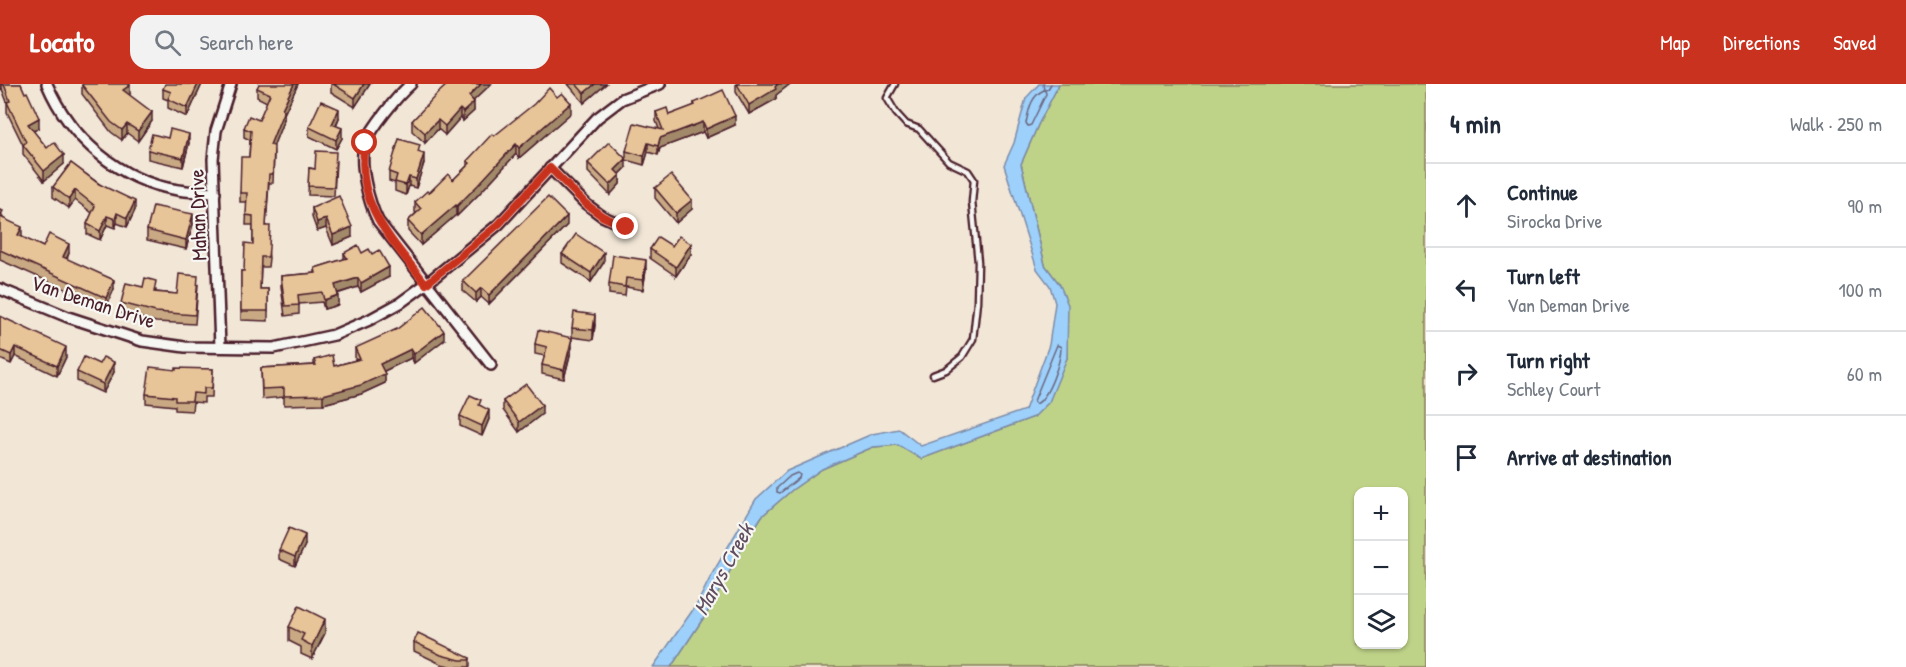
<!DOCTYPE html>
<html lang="en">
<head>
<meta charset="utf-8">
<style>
	body { margin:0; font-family:"Patrick Hand",sans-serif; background:#f2f2f3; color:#1f2937 }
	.controls { position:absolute; right:18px; bottom:18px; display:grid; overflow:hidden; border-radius:12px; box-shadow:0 2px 4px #0004 }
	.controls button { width:54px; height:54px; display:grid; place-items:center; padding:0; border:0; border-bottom:2px solid #e0e1e3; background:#fff; color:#1f2937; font:30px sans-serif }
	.stop { position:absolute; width:18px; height:18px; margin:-14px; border:4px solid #c8321e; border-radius:50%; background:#fff }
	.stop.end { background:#c8321e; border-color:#fff; box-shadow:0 2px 6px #0008 }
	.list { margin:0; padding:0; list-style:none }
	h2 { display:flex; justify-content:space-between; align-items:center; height:78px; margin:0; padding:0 24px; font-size:26px }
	h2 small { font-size:20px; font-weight:400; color:#747a83 }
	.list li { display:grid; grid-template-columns:39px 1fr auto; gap:18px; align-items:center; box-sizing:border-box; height:84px; padding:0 24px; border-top:2px solid #e0e1e3 }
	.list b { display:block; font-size:22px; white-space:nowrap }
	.list p { margin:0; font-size:20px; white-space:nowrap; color:#747a83 }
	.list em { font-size:20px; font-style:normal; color:#747a83 }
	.icon { flex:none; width:33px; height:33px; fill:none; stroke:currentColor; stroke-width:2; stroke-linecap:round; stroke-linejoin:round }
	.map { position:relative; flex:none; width:1426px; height:583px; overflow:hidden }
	header { display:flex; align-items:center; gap:36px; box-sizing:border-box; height:84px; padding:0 30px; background:#c8321e; color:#fff }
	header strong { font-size:28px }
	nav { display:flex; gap:33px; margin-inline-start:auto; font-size:21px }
	.search { width:420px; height:54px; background:#f2f2f3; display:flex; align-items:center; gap:15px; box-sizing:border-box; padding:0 21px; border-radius:18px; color:#747a83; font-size:22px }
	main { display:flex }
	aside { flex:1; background:#fff }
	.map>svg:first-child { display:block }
	.green { fill:#bfd388; stroke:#84795a; stroke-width:1.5; fill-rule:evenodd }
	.water { fill:#9dd1fb; stroke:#7c8aa8; stroke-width:1.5 }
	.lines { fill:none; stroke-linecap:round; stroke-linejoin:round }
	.shore { stroke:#6b667e; stroke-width:1.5 }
	.service-casing { stroke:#4a1f2b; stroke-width:9 }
	.minor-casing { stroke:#4a1f2b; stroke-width:14 }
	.service { stroke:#f6f6f2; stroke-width:4.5 }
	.minor { stroke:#f6f6f2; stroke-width:9 }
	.wall { fill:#c8a984; stroke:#4a1f2b; stroke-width:1.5 }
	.shaded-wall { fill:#a2896b; stroke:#4a1f2b; stroke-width:1.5 }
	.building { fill:#e8c499; stroke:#4a1f2b; stroke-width:1.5 }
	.route { stroke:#c8321e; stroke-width:8 }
	.labels { text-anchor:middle; stroke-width:4.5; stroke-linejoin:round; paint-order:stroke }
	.street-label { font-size:21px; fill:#4a1f2b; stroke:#f6f6f2 }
	.water-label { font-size:22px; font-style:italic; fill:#5f4c5f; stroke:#f6f6f2 }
</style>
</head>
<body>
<header>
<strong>Locato</strong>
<div class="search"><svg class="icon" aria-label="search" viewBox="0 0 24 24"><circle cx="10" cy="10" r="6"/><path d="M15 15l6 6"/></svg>Search here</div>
<nav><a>Map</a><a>Directions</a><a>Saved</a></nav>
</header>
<main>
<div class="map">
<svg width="1426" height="583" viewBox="0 0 1426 583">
	<rect width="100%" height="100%" fill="#f2e7d7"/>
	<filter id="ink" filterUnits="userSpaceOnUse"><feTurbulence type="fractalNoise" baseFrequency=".0167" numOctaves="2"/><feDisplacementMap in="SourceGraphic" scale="12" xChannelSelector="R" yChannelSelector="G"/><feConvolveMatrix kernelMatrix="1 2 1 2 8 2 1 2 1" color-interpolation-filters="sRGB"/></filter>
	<g filter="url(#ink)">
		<path class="green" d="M1059,0H1426V583H671L710,524L746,457L762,432L792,406L822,385L873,363L898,361L921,375L1034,333L1067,274V253L1060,201L1045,181L1021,80L1038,41ZM1358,408H1404V560H1358Z"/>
		<path class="water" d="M1039,0H1059L1038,41L1021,80L1045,181L1060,201L1068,221L1067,274L1049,318L1034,333L921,375L898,361L873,363L822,385L792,406L762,432L746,457L710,524L671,583H653L697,520L712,490L756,415L787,387L872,350L899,345L921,362L1025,326L1049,261L1055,219L1050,202L1037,185L1004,81L1014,59L1026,14Z"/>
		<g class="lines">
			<g class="shore">
				<path d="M1043,0L1044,6C1031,12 1029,25 1026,39L1028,42L1031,41L1046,10L1045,6L1048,5L1051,0"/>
				<path d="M1057,261L1061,263C1061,277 1048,315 1036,320L1034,317Z"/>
				<path d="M797,389L800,391L799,394L780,409L777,408V404L790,392Z"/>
			</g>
			<defs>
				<path id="service" d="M895,0L887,14L896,29L906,40L919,45L949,78L968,87L974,96L972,118L978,178L977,218L973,255L962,273L946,286L933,291"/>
				<g id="minor">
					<path d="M47,0C70,54 119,97 178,106C190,108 203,108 215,109"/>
					<path d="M411,0C398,11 372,43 365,60C358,79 369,119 378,137L491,281"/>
					<path d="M550,84L586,120L602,132L626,143"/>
					<path d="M0,205L68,233L142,257L185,263L274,264L334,251L369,236L400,219L426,200L499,140L597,34L622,15L660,0"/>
					<path d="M220,263L213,75L216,47L231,0"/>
				</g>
			</defs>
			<use href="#service" class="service-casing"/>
			<use href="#minor" class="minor-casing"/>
			<use href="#service" class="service"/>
			<use href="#minor" class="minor"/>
		</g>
		<g class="wall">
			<path d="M0,0H21L39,44L33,47L47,64L64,80L44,97L23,70V61L7,28V18L2,5L0,6Z"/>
			<path d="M202,0L187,33L168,24V16L163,14V5Z"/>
			<path d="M298,0L284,30V35L273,62L274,71L273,99H269L266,142L269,174L268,183H261L260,205H268V237L241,236V187H244L253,160V141H246L247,118H240V109L249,73L250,56L244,53V44L259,36L267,18L257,13V4Z"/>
			<path d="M331,0H370L355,23L331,8Z"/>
			<path d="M448,0H491L473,17L474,27L463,37L460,34L445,51L438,45L425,59L412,47V37Z"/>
			<path d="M568,0H606L584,19Z"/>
			<path d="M736,0H790L776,11V15L749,30L736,8Z"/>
			<path d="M82,1L130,10L129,11L152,37L138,57L127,49L122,56L111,48L82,10Z"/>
			<path d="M694,19L735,41L706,54L703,48L660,64L658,71L648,68L644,81L626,76V67L659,45L656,37V28L669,31L694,22Z"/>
			<path d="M571,29L519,74L516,70L478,111L457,132L456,131L421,161L408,147V137L416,129L415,128V118L453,96L467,82V77L494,52Z"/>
			<path d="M339,34L336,42L342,54L336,65L309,52V43Z"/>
			<path d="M189,59L183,83L148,75V66Z"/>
			<path d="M420,69L424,79L416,104L409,102L406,111L395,107V99L389,97V88Z"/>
			<path d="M336,77L334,112L308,111L309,84L315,85Z"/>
			<path d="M71,79L135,126L127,143L117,139L115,144L107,141L100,156L87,150V140L92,129L75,116L69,124L53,113V103Z"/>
			<path d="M588,79L626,84L620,90V100L610,111L588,88Z"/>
			<path d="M655,104L692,125L676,139L655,114Z"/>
			<path d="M312,124L352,153L333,161L326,144L317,147L312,133Z"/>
			<path d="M0,126L3,134L22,152L21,153L43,163L69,169L67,175L114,205L106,223L0,176Z"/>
			<path d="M193,140L186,165L147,156V146Z"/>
			<path d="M567,141L489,220L481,213L476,218L463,207V197Z"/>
			<path d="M672,162L691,170L676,192L650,174V165Z"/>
			<path d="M344,169H362L372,170L389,193L361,208L358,203L337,210L338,221L324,225L322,218L299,220V230L285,232L281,202V192L315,189V184L344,175Z"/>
			<path d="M562,170L604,178L591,198L562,179Z"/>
			<path d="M646,186L643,206L626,203L625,212L609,210V200Z"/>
			<path d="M198,201L195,240L156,238L121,229V219L156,206V208L177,210Z"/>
			<path d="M0,232L66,273L57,292L15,272L11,280L0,275Z"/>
			<path d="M595,241L593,256L572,253V244Z"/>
			<path d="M444,256L414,279L411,274L384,287L385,299L361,310L323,320L284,321V313L262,315L261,284L314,281V276L334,282L356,276L355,274V264Z"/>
			<path d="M535,260L572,263L564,295L542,290V281L545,272L535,270Z"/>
			<path d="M213,285L212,313H204V319L193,318L192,327L175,326V322L146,319V310L176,286Z"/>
			<path d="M77,288H114L103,309L77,297Z"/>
			<path d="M503,317L542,330L519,348L503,326Z"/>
			<path d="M481,322L489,335L482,352L460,342V332Z"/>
			<path d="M305,461L295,482L279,475V466Z"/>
			<path d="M289,543L325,549L312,575L301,570V563L289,557Z"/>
			<path d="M414,558L470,574V583H454L441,580L414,567Z"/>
		</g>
		<g class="shaded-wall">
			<path d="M0,0H2V5L0,6Z"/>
			<path d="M198,0H202L187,33V24Z"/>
			<path d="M294,0H298L284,30V35L270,71V61L282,25Z"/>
			<path d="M364,0H370L355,23V14Z"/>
			<path d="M481,0H491L469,21V12Z"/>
			<path d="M595,0H606L584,19V9Z"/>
			<path d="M778,0H790L776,11V15L749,30V21Z"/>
			<path d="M130,1V10L123,16V6Z"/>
			<path d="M474,18V27L463,37V28Z"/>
			<path d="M571,19V29L519,74V64Z"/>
			<path d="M339,25V34L332,49V40Z"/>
			<path d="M460,25V34L445,51V42Z"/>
			<path d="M152,28V37L138,57V47Z"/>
			<path d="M735,32V41L706,54V45Z"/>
			<path d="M39,34V44L28,50V40Z"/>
			<path d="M438,36V45L425,59V49Z"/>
			<path d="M703,38V48L660,64L658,71V62L660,54Z"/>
			<path d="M127,40V49L122,56V46Z"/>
			<path d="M342,44V54L336,65V56Z"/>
			<path d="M189,50V59L183,83V74Z"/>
			<path d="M648,59V68L644,81V72Z"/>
			<path d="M516,60V70L478,111L457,132V122Z"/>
			<path d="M424,70V79L416,104V95Z"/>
			<path d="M64,71V80L44,97V87Z"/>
			<path d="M626,75V84L615,95V86Z"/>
			<path d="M620,91V100L610,111V101Z"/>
			<path d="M409,93V102L406,111V101Z"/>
			<path d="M75,106V116L69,124V115Z"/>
			<path d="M692,116V125L676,139V129Z"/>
			<path d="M135,117V126L127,143V134Z"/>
			<path d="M456,121V131L421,161V151Z"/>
			<path d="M117,129V139L115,144V135Z"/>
			<path d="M193,130V140L186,165V156Z"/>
			<path d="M107,132V141L100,156V147Z"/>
			<path d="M567,132V141L489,220V211Z"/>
			<path d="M326,135V144L317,147V138Z"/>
			<path d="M22,143V152L18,161V151Z"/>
			<path d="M352,143V153L333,161V151Z"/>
			<path d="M69,160V169L63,182V173Z"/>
			<path d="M691,160V170L676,192V183Z"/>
			<path d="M604,169V178L591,198V189Z"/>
			<path d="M646,176V186L643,206V196Z"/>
			<path d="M389,183V193L361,208V199Z"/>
			<path d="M358,194V203L335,210V201Z"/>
			<path d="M114,196V205L106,223V214Z"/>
			<path d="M481,204V213L476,218V209Z"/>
			<path d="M338,211V221L324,225V216Z"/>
			<path d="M595,231V241L593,256V246Z"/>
			<path d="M444,247V256L414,279V270Z"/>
			<path d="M572,254V263L564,295V286Z"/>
			<path d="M15,263V272L11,280V271Z"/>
			<path d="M66,263V273L57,292V282Z"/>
			<path d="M411,265V274L380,289V280Z"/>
			<path d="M114,278V288L103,309V300Z"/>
			<path d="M385,290V299L361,310L323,320V311Z"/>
			<path d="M542,321V330L519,348V338Z"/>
			<path d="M489,326V335L482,352V342Z"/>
			<path d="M305,451V461L295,482V473Z"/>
			<path d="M325,535V549L312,575V562Z"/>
		</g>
		<g class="building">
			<path d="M4,0H21L25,9L27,8L39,34L28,40L47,64L54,58L64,71L44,87L23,61L26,58L7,18L10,17Z"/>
			<path d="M83,0H129L130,1L123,6L152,28L138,47L127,40L122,46L111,38L82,1Z"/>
			<path d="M165,0H198L187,24L168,15L171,8L163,5Z"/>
			<path d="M259,0H294L282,25L284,26L270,61L274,62L273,90H269L266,142H270L269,164L268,173H261L260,205H268V227H241V187H244L245,159L253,160V132L246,131L247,109H240L241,73H249L251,47L244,44L249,32L259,36L270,10L257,4Z"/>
			<path d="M333,0H364L355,14Z"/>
			<path d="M448,0H481L469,12L474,18L463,28L460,25L445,42L438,36L425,49L412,37L437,10Z"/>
			<path d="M576,0H595L584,9Z"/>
			<path d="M737,0H778L775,3L776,5L749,21Z"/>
			<path d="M549,4L557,13L562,9L571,19L519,64L516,60L478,101L457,122L456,121L421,151L408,137L421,125L415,118L427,107L429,109L448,90L453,96L470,79L467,77L492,50L494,52L534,20Z"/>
			<path d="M723,6L735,32L706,45L703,38L660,54L658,62L648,59L644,72L626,67L634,39L663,46L656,28L667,24L669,31L695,21L694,19Z"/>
			<path d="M321,17L339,25L332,40L342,44L336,56L309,43Z"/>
			<path d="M170,45L189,50L183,74L148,66L152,50L168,54Z"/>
			<path d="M399,55L420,61L418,68L424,70L416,95L409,93L406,101L395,98L397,91L389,88Z"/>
			<path d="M609,58L626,75L615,86L620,91L610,101L588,79Z"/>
			<path d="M316,67L336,68L334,103L308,102L309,84L315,85Z"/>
			<path d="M71,79L99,100L135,117L127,134L117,129L115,135L107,132L100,147L87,140L95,122L75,106L69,115L53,103Z"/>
			<path d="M671,91L692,116L676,129L655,104Z"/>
			<path d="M339,112L352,143L333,151L326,135L317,138L312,124Z"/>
			<path d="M548,113L567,132L489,211L481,204L476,209L463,197Z"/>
			<path d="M153,122L193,130L186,156L147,146Z"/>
			<path d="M0,126L3,127L0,133L22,143L18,151L43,163L49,150L69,160L63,173L114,196L106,214L0,166Z"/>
			<path d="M576,150L604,169L591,189L562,170Z"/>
			<path d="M679,152L691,160L676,183L650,165L658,153L672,162Z"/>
			<path d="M358,161L362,169L369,165L372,170L379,166L389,183L361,199L358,194L335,201L338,211L324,216L322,208L298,211L299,221L285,222L281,192L316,189L315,184L347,174L344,169Z"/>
			<path d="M613,171L646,176L643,196L626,194L625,203L609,200Z"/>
			<path d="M179,190L198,192L195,231L156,228L121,219L126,199L143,203L145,194L156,197L154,208L177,210Z"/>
			<path d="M425,223L444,247L414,270L411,265L380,280L385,290L361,301L323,311L284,312V304L262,305L261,284L316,281L314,276L332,271L334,282L360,275L355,264L397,245Z"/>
			<path d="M574,228L595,231L593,246L572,244Z"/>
			<path d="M0,232L66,263L57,282L15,263L11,271L0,266Z"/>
			<path d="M538,246L572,254L564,286L542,281L547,263L535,260Z"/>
			<path d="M84,273L99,280L103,273L114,278L103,300L77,288Z"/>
			<path d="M150,283L176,286V284L213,285L212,304H204V310L193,309L192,317H175V313L146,310Z"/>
			<path d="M526,300L542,321L519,338L503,317Z"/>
			<path d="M470,311L481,316L479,321L489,326L482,342L460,332Z"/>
			<path d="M289,444L305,451L295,473L279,466Z"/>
			<path d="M299,522L325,535L312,562L301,556L304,550L289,543Z"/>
			<path d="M418,549L470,574L469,576H460L441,571L414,558Z"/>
		</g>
	</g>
	<g class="lines" filter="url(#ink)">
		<path class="route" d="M365,59C354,120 392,156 426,200L499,140L550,84L586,120L602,132L626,143"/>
	</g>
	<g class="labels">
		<g class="street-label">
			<text transform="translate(198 131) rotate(-92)" y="7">Mahan Drive</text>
			<text transform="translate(93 218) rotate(18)" y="7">Van Deman Drive</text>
		</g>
		<g class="water-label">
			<text transform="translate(723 485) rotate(-61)" y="8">Marys Creek</text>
		</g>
	</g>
</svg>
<div class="controls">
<button>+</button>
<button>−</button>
<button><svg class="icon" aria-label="layers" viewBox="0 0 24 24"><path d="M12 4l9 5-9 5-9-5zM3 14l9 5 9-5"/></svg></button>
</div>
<div class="stop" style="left:365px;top:59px"></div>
<div class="stop end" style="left:626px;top:143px"></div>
</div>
<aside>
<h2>4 min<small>Walk · 250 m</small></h2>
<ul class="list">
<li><svg class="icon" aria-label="ahead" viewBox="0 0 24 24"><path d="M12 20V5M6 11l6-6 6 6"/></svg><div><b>Continue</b><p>Sirocka Drive</p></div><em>90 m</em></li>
<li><svg class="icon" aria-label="left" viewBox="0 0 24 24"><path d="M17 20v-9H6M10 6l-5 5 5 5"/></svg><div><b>Turn left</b><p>Van Deman Drive</p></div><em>100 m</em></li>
<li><svg class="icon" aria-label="right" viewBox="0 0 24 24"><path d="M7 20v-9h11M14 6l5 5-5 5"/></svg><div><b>Turn right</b><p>Schley Court</p></div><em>60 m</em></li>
<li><svg class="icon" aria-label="arrive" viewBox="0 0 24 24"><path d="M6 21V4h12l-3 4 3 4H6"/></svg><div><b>Arrive at destination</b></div></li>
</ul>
</aside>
</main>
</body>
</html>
